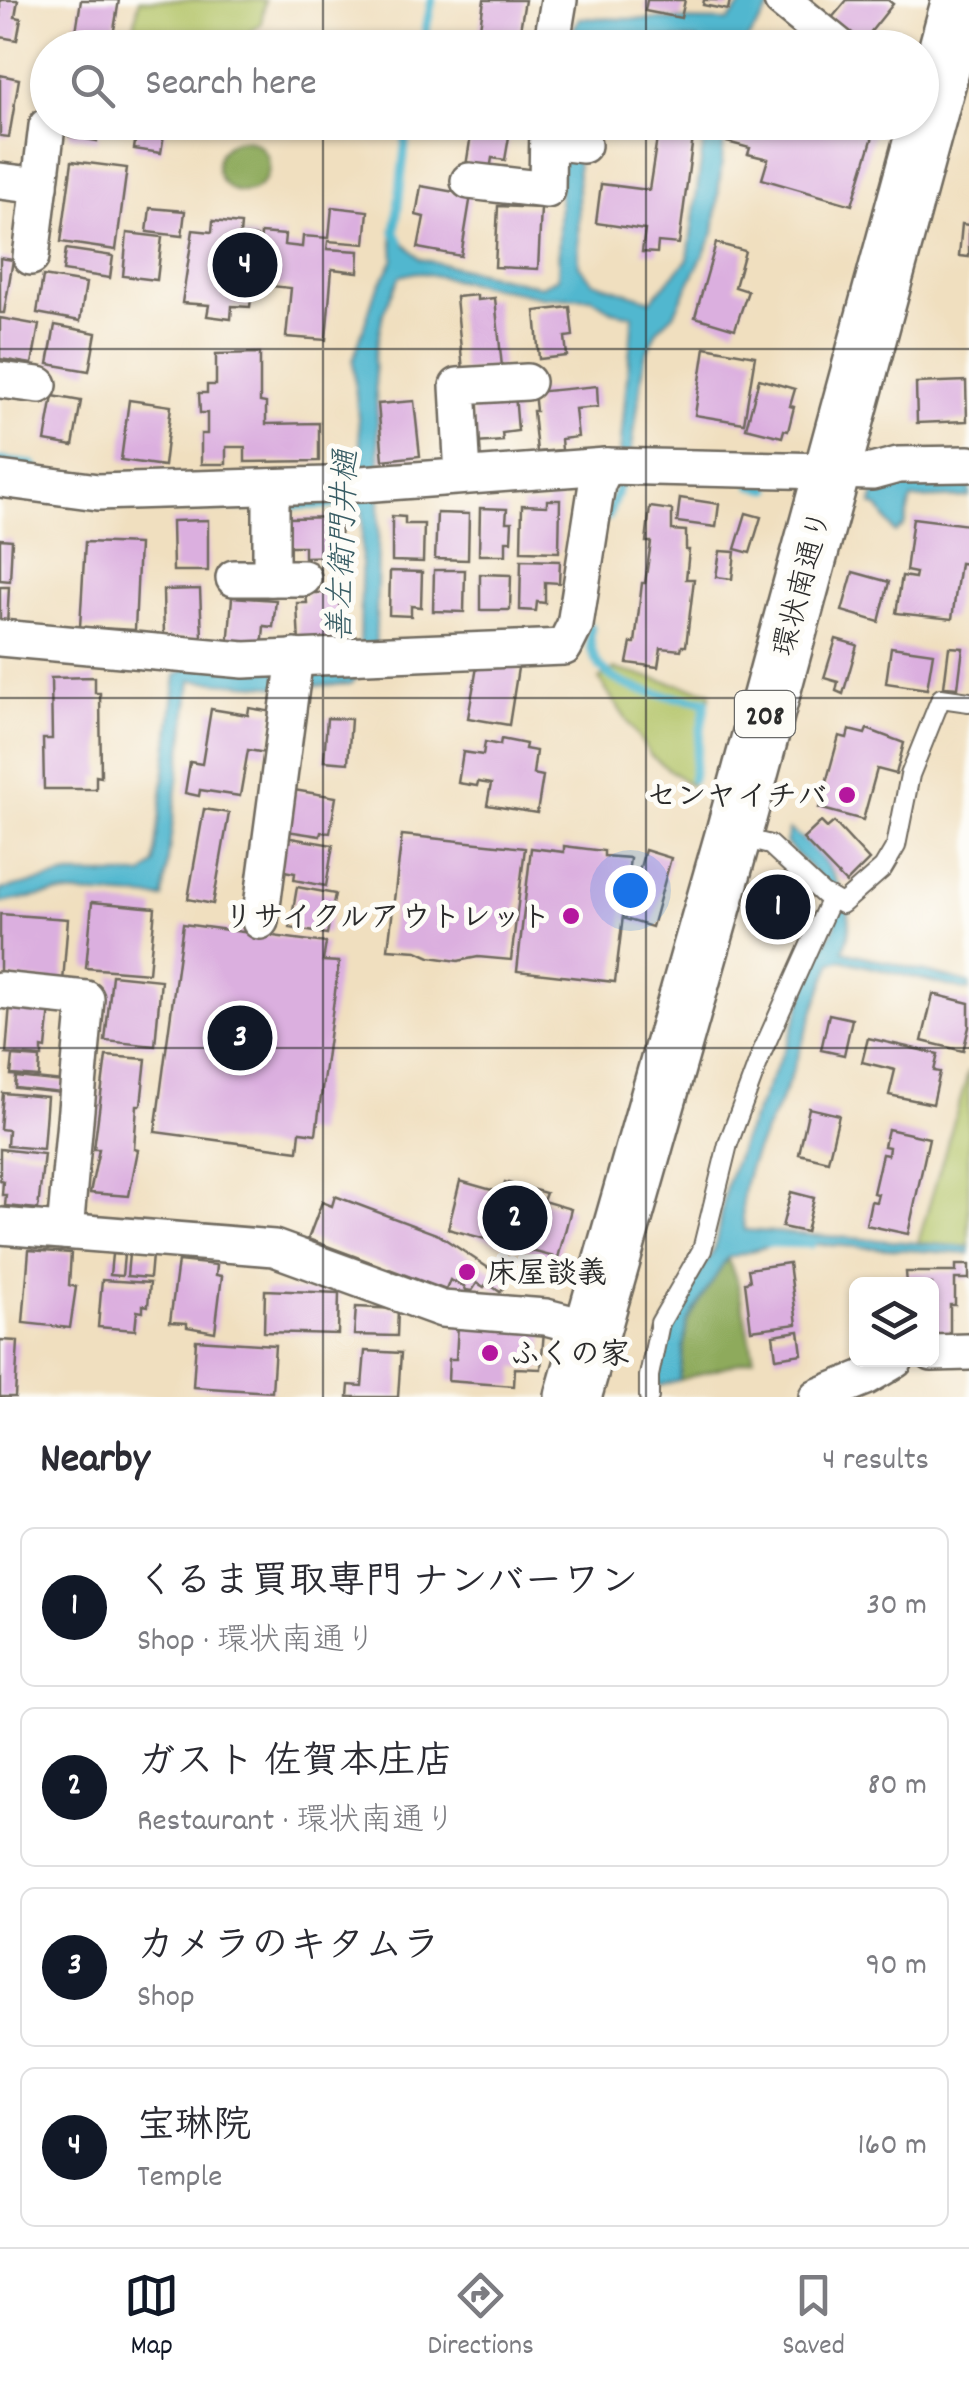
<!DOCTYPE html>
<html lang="en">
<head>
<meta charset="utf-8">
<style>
	body { margin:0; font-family:Dekko,"Klee One",sans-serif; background:#f2f2f3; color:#2b2b33 }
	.controls { position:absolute; right:30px; bottom:30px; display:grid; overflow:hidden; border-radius:15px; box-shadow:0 2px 8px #0004 }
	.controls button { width:90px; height:90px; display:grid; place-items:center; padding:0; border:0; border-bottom:2px solid #e1e1e2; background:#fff; color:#2b2b33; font:50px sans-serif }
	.you { position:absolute; left:630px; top:890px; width:35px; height:35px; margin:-25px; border:8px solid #fff; border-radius:50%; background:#1a73e8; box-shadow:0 0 0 15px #1a73e833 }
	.badge { display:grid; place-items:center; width:65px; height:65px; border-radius:50%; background:#111827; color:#fff; font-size:32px; font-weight:700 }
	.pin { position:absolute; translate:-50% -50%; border:5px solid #fff; box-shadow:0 2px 10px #0006 }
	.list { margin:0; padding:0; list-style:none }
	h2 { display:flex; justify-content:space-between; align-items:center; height:130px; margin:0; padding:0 40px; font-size:42px }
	h2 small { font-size:32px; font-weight:400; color:#7c7c81 }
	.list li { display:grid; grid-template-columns:65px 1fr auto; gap:30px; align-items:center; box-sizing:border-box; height:160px; margin:0 20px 20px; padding:0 20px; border:2px solid #e1e1e2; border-radius:15px }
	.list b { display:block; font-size:38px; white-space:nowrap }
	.list p { margin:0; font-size:32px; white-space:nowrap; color:#7c7c81 }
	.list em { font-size:32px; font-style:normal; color:#7c7c81 }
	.icon { flex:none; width:55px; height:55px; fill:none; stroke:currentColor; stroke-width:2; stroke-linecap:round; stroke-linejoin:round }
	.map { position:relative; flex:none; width:969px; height:1397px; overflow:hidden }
	.search { position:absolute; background:#fff; box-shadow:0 2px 8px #0004; left:30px; right:30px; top:30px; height:110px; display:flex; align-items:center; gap:25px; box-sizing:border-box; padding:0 35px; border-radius:55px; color:#7c7c81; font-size:38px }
	.sheet { height:850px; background:#fff }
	nav { display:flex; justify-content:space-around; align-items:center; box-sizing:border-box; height:140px; border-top:2px solid #e1e1e2; background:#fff; font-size:28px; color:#7c7c81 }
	nav a { display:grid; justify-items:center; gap:5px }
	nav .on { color:#111827 }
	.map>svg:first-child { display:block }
	.green { fill:#b3c468; stroke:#6f784a; stroke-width:2.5 }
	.forest { fill:#8eaa5c; stroke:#5c6a44; stroke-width:2.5 }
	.water { fill:#51b7cf; stroke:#3e717d; stroke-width:2.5 }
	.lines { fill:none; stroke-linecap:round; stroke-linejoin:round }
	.stream { stroke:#51b7cf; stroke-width:9 }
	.building { fill:#dbafdf }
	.lane-casing { stroke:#706a5f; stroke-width:22 }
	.street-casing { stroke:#706a5f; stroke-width:40 }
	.highway-casing { stroke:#706a5f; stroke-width:60 }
	.lane { stroke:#fff; stroke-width:18 }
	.street { stroke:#fff; stroke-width:35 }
	.highway { stroke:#fff; stroke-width:55 }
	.grid { fill:none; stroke:#2b2b2b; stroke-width:2.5; stroke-opacity:0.55 }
	.poi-dot { fill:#b5179e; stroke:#fdfcf7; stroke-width:4 }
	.labels { text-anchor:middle; stroke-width:10; stroke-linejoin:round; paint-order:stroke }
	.shield { fill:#fdfcf7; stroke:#6a6a68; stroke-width:2.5 }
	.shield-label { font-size:28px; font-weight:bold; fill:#2b2b2b }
	.street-label { font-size:30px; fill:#2b2b2b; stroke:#fdfcf7 }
	.poi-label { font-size:30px; font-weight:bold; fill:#2b2b2b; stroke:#fdfcf7; text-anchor:end }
	.water-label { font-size:32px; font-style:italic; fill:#385c64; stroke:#fdfcf7 }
</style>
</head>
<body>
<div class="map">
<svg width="969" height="1397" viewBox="0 0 969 1397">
	<rect width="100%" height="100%" fill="#fdfcf7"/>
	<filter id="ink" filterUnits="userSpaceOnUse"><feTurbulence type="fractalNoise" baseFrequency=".01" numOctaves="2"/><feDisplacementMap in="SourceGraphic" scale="20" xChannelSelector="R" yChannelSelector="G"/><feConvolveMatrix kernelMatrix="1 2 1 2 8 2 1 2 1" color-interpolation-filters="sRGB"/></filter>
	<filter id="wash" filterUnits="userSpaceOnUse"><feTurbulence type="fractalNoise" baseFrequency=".0048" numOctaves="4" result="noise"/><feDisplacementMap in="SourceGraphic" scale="40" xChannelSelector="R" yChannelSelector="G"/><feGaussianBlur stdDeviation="2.25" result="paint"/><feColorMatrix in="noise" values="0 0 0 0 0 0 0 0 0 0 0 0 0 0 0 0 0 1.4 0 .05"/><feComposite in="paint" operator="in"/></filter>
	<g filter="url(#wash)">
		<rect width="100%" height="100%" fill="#f0dfbf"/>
		<g class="green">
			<path d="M139,0H265L261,24L230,47H131Z"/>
			<path d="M614,669L711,692L691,786L651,756L599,679Z"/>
			<path d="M969,1070V1250L917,1246Z"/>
		</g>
		<g class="forest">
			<circle cx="243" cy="166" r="26"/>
			<path d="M727,1258L737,1281L754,1358L679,1380L687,1322Z"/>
		</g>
		<g class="water">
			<path d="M746,0H776L742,47H706L696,40L594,37L582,47L565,48L579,18L728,21Z"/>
			<path d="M561,123H577L579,266L593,282L651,300L688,259L706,123H726L714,233L674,314L657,330L645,356L631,455L620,454L633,315L612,311L592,298L543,297L417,272L400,276L383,313L374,359L380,473L375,660L350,684L283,687L191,680L163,898L58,893L0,903V890L69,875H143L154,865L176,675L190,666L360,645L363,473L353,361L374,295L394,259L392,230L420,259L541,286L558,278Z"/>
			<path d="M900,474L969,475V497L911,499L904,526L895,533L879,508L872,505L874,491Z"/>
			<path d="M789,830C819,847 852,892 849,928C849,935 845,944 843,951L969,983V991L842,960L832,962C817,1000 804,1039 790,1078C772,1128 731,1174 745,1230L969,1247V1254L782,1242L727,1258L687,1322L679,1380L659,1386L653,1374L662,1327L691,1288L715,1248L726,1186L743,1139L789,1039L816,960L836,924L830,888L786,843Z"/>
		</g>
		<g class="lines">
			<g class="stream">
				<path d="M422,48L432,0"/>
				<path d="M400,243L395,232L408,122"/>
				<path d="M0,461L33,465L38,472"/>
				<path d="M752,485L769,489"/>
				<path d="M278,506L372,504"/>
				<path d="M173,507L263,506"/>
				<path d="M608,517L623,476"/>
				<path d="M591,627C581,690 661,695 706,701L692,779"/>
				<path d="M767,1243L811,1244"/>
			</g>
		</g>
		<g id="blocks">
			<g class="building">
				<path d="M0,0H18L15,17L21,18L17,40L0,37Z"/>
				<path d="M81,0H119L111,48L74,44Z"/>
				<path d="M484,0H525L517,48H477Z"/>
				<path d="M647,0H685L681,18L645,11Z"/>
				<path d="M704,0H730L728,10L703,5Z"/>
				<path d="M847,0H888L893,4L861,44L831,19Z"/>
				<path d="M0,75L19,79L9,137L0,136Z"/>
				<path d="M71,122H100L97,141L69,136Z"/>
				<path d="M138,122H166L161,153L134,149Z"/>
				<path d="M473,122H517L515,132L510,131L505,160L492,158L490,170L466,166Z"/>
				<path d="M644,122H695L679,244L658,242L657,253L642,252L645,230L596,223L601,184L649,190L657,138L643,136Z"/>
				<path d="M730,122H763L776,128L777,122H835L874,133L852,205L762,179L768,159L748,154L750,148L727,142Z"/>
				<path d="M72,161L127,168L116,250L61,242Z"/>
				<path d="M421,186L471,195L461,256L418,248L424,217L416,215Z"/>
				<path d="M498,206L541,208L538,269L495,267Z"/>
				<path d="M332,207L368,211L365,244L328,241L327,249L359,251L358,272L332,269L326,340L286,337L291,288L253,284L250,307L232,306L231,319L207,316L209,305L182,303L193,230L212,232L213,221L241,224L240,235L257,237L256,248H260L261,233L285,235L284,245L302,247L303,236L329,238Z"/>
				<path d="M150,208L185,211L182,236L147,232Z"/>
				<path d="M962,224L969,225V257L959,256Z"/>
				<path d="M127,233L162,237L157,280L123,276Z"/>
				<path d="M716,243L745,251L735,287L748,291L735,329L695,317Z"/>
				<path d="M66,249L113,256L110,278L63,271Z"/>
				<path d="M0,258L13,260L4,313H0Z"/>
				<path d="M43,276L86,283L80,321L37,313Z"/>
				<path d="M477,295V300L495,298L502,367L463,371L456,297Z"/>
				<path d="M570,307L573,336L565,337L567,356L539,359L535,311Z"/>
				<path d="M0,318L39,325L32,364L0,359Z"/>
				<path d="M55,325L96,333L89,371L48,364Z"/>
				<path d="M705,347L755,356L744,423L695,415Z"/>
				<path d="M260,353V402L266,403V424L319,423V461L245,462V447H226V464H201V434H207V413H200L199,393H207V385H216V354Z"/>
				<path d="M759,379L795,389L790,406L794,407L788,431L784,430L782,437L746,428Z"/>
				<path d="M966,381L967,421L917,423L916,383Z"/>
				<path d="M597,386L598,407L575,409L578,437L561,439L562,450L537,452L533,411H536L534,392Z"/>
				<path d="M515,394L518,431L502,433L503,441L476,443L472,398Z"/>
				<path d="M53,396L81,401L73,446L45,441Z"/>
				<path d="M129,400L171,406L164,466L121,460Z"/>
				<path d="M414,401L420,456L383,460L378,404Z"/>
				<path d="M680,498L719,504L716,527L677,522Z"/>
				<path d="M547,500H560L559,552L521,551L522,505L547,506Z"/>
				<path d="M650,507L672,510V530L686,531V550H689L686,579H694L686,646H682L681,650L661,648L658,667L627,663L631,643H635L642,583H645L651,542H646Z"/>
				<path d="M480,508L507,509L506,522H512L511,541H506V555H479Z"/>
				<path d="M437,513L469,514L468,560L435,559Z"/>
				<path d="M746,513L761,517L750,553L735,549Z"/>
				<path d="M392,516L405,517V524H424L423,562L392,561Z"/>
				<path d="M340,517L341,556L304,557V546H288L287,518Z"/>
				<path d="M913,518L969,525V564L960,563L952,619L896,613L902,576L915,578L916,573L906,571Z"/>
				<path d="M208,520V571H173L172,521Z"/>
				<path d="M0,539L12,540L10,581L0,580Z"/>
				<path d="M85,542L139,544L135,630L80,627Z"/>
				<path d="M720,551L735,552L732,579L716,577Z"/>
				<path d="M521,560L560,561L559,583L545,582V603L537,602L536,611L520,610Z"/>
				<path d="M434,570H465L464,612L433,611Z"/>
				<path d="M390,571L422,572L421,607L411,606V616L389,615Z"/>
				<path d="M853,572L889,582L879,622L842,611Z"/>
				<path d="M480,574L511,575L510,610H480Z"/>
				<path d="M0,587H9L7,626H0Z"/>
				<path d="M200,589L202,637L164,638L163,590Z"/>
				<path d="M306,593H339L341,644L299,645L297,603H307Z"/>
				<path d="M232,597L276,600L273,627L264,626L262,651L228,648Z"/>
				<path d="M836,639L857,645L843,694L836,691L838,682L824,678Z"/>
				<path d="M891,647L933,653L927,689L886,683Z"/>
				<path d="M949,647L963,648L958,688L944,687Z"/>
				<path d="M478,661L518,668L509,725L468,718Z"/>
				<path d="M95,677V693H100L101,777L96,776V789H44L43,739H52L51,678Z"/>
				<path d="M249,708L273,712L266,753L248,750L240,796L200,790L199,796L185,793L190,762L202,764L211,709L248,715Z"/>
				<path d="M327,718L351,719L348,763L324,761Z"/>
				<path d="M867,729L904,743L896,774L877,769L863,820L819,808L839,736L847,738L849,730L865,734Z"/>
				<path d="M501,739L526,744L525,749L536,751L533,774L543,776L537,813L487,805L491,784L478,782L477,786L458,783L463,752L483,755L485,742L500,745Z"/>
				<path d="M294,790L336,797L330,833L321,832L320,836L287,831Z"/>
				<path d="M204,809L229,813L213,904L188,899Z"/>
				<path d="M821,822L827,828L834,822L869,860L846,883L803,839Z"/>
				<path d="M402,835L525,848L511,960L478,957L458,961L430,957L417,951L388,949Z"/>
				<path d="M285,837L333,845L326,886L294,880L295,873L279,870Z"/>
				<path d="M564,846L604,851V856L630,858L615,982L517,971L531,848L564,852Z"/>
				<path d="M645,850L671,858L652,927L625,919Z"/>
				<path d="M772,881L798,887L786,935L759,928Z"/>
				<path d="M297,887L335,894L327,934L290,928Z"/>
				<path d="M92,902L155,908L149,973L86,968Z"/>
				<path d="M0,914L68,919L63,982L0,977Z"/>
				<path d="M183,924L326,943L323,961L339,962L316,1134L300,1132L298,1151L155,1132Z"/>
				<path d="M112,975L161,980L155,1046L105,1041Z"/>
				<path d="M933,994L969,1003V1027L963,1051L922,1041Z"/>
				<path d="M10,1004L50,1007L46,1049L42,1048V1057L6,1054Z"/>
				<path d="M829,1014L852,1019L844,1055L821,1050Z"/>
				<path d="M868,1038L938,1054L934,1071L940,1072L933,1104L889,1095L895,1070L862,1062Z"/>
				<path d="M13,1056L40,1058L39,1077L11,1075Z"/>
				<path d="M106,1056L146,1059L141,1105H137L134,1149L138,1150L129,1196L90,1193L99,1149H94Z"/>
				<path d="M16,1077L64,1082L62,1093L15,1088Z"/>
				<path d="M3,1093L47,1097L43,1149L7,1146L8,1130L0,1129Z"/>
				<path d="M809,1108L839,1115L828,1161L799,1154Z"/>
				<path d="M888,1129L929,1138L908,1234L866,1225L871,1201L876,1202L878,1194L873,1193L882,1154L888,1155L889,1147L884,1146Z"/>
				<path d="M0,1149L44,1154L38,1209L5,1206L6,1195H2L3,1181L0,1180Z"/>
				<path d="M460,1181L502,1193L505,1182L546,1193L543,1201L571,1209L558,1258L448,1229Z"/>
				<path d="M791,1192L814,1198L806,1232L782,1227Z"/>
				<path d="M335,1196L439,1235L508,1281L500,1292L487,1283L484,1287L477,1283L472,1291L466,1290L464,1286L450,1280L446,1290L308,1239L322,1202L332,1206Z"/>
				<path d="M29,1250L71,1253L69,1285L76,1287L70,1328L23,1323Z"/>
				<path d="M112,1254L124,1255L122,1276L110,1275Z"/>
				<path d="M129,1254L152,1255L150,1278L127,1276Z"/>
				<path d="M178,1261L217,1265L216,1275L222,1276L215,1332L187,1327V1323L170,1322Z"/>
				<path d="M789,1263L797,1324L751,1330L745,1282L750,1281L748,1269Z"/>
				<path d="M956,1265H969V1279H955V1305H950V1344H932V1284H907L906,1272H956Z"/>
				<path d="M102,1280L150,1283L148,1306L143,1305V1312L137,1311L135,1330L98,1327Z"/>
				<path d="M265,1290L339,1293L338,1334L264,1332Z"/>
				<path d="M356,1307L398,1309L397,1336L354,1335Z"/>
				<path d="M458,1324L544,1330L541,1369L515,1368L514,1386L448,1381L449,1359H456Z"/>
				<path d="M799,1331L802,1354L776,1358L773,1335Z"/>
				<path d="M0,1340L18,1341L15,1397H0Z"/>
				<path d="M196,1340L275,1345L272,1392L193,1387Z"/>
				<path d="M365,1351L401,1353L398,1397H348L349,1385L362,1386Z"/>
			</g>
		</g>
	</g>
	<g filter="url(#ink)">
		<use href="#blocks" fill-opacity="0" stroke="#706a5f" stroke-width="2.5"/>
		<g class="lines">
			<defs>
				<g id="lane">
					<path d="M739,837L770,845L823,894L842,904L883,868L896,846L910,775L941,698L969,702"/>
					<path d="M649,1397V1376L660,1323L702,1250L728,1144L762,1052L831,898"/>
				</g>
				<g id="street">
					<path d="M782,0L841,48"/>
					<path d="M551,48L559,0"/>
					<path d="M548,141L583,145"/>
					<path d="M0,181L40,186"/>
					<path d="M469,181L547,190L548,122"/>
					<path d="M31,257L47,126"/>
					<path d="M0,380L39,385"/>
					<path d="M463,476L458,386L527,382"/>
					<path d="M0,479L98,492L361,484L606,466L872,472L898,465L969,464"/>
					<path d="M234,578H303"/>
					<path d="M271,578V487"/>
					<path d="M0,638L244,660L564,647L575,625L597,484L606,466"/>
					<path d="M260,921L295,657"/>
					<path d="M0,990L86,999L65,1231"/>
					<path d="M0,1226L274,1248L442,1309L546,1317L592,1329"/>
					<path d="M932,1353L969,1352"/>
					<path d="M817,1397L866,1377L895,1360"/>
				</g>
				<path id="highway" d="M573,1397L733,836L960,0"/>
			</defs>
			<use href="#lane" class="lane-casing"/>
			<use href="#street" class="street-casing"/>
			<use href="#highway" class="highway-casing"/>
			<use href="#lane" class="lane"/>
			<use href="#street" class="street"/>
			<use href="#highway" class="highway"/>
		</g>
	</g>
	<path class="grid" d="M323,0V48M646,0V48M323,122V1397M646,122V1397M0,349H969M0,698H969M0,1048H969"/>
	<g class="poi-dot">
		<circle cx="847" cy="795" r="10"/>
		<circle cx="571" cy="916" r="10"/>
		<circle cx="467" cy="1272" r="10"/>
		<circle cx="490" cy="1353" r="10"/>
	</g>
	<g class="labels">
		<rect class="shield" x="735" y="691" width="60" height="46" rx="8"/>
		<g class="shield-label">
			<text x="765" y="724">208</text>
		</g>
		<g class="street-label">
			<text transform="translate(801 583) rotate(-75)" y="10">環状南通り</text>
		</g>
		<g class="poi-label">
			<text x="827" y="805">センヤイチバ</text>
			<text x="551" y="926">リサイクルアウトレット</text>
			<text x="487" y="1282" text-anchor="start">床屋談義</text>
			<text x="510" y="1363" text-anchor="start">ふくの家</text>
		</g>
		<g class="water-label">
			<text transform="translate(341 546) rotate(-88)" y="11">善左衛門井樋</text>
		</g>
	</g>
</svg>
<div class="controls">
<button><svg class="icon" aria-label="layers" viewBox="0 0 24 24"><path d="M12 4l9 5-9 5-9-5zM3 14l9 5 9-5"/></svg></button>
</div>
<div class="you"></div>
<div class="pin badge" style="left:778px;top:907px">1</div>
<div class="pin badge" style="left:515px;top:1218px">2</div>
<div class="pin badge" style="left:240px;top:1038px">3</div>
<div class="pin badge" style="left:245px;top:265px">4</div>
<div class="search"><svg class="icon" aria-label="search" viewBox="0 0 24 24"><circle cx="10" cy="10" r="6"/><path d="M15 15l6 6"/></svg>Search here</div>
</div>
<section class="sheet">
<h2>Nearby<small>4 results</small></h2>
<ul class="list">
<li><span class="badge">1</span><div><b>くるま買取専門 ナンバーワン</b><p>Shop · 環状南通り</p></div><em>30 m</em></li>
<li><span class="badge">2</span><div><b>ガスト 佐賀本庄店</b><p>Restaurant · 環状南通り</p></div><em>80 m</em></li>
<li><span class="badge">3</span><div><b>カメラのキタムラ</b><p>Shop</p></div><em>90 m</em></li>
<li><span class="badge">4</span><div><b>宝琳院</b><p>Temple</p></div><em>160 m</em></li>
</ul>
</section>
<nav>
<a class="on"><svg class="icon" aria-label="map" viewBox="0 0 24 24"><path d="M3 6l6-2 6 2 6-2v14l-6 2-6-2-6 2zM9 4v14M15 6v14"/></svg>Map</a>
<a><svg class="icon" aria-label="directions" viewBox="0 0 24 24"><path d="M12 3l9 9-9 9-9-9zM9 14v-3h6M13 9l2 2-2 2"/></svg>Directions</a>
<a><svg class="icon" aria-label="saved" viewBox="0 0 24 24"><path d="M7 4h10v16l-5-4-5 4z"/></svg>Saved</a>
</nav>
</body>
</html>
